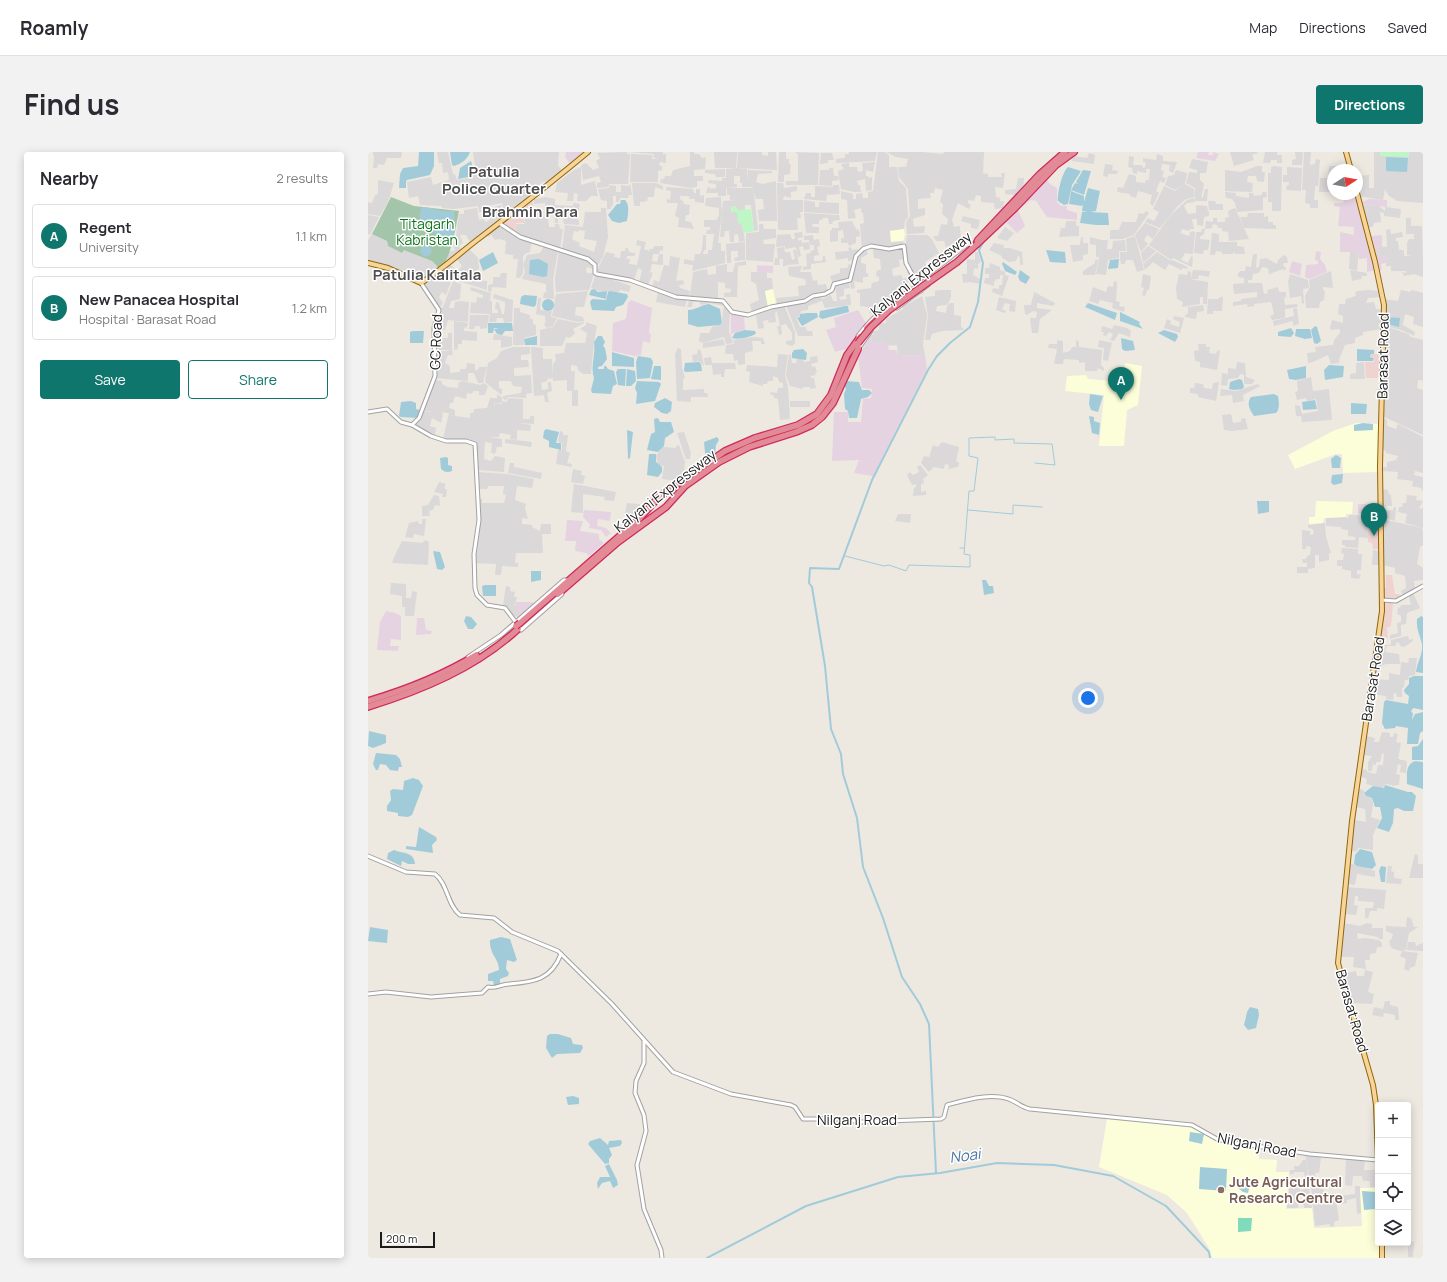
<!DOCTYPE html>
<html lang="en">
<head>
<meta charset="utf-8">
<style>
	body { margin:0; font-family:Manrope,sans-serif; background:#f2f2f3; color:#2b2b33 }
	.controls { position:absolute; right:12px; bottom:12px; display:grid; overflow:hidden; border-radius:4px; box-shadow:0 2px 10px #0003 }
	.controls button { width:36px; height:36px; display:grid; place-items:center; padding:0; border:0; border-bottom:1px solid #e1e1e2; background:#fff; color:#2b2b33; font:20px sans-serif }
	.compass { position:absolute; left:959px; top:12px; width:36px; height:36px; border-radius:50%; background:#fff; box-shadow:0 2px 10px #0003; rotate:79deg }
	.scale { position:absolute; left:12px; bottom:10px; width:55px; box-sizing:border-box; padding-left:4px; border:2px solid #1b1b1b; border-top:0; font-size:11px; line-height:14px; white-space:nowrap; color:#1b1b1b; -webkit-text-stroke:3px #fff; paint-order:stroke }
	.you { position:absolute; left:720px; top:546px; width:14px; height:14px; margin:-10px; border:3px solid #fff; border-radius:50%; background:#1a73e8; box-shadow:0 0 0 6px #1a73e833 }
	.badge { display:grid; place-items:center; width:26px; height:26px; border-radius:50%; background:#0f766e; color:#fff; font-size:13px; font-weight:700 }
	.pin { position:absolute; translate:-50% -33px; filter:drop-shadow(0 1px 2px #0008) }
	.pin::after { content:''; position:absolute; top:21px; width:14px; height:12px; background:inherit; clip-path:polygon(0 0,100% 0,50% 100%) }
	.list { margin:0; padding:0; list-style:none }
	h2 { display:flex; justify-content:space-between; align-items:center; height:52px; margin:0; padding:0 16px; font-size:17px }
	h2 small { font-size:13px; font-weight:400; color:#7c7c81 }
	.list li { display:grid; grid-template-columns:26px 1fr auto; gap:12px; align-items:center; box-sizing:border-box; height:64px; margin:0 8px 8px; padding:0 8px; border:1px solid #e1e1e2; border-radius:4px }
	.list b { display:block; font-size:15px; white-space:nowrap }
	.list p { margin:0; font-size:13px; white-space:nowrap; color:#7c7c81 }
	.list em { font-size:13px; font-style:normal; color:#7c7c81 }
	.actions { display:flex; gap:8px; padding:12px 16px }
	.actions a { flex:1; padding:9px 0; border:1px solid #0f766e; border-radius:4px; text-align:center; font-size:14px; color:#0f766e }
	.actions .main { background:#0f766e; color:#fff }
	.icon { flex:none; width:22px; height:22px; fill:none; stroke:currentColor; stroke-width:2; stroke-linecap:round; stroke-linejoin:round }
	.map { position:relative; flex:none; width:1055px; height:1106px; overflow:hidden; border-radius:4px }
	header { display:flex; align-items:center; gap:24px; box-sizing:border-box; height:56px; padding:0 20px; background:#fff; border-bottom:1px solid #e1e1e2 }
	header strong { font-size:19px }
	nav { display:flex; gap:22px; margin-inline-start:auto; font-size:14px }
	.intro { display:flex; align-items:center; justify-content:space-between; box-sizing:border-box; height:96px; padding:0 24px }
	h1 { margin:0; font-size:28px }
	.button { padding:10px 18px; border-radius:4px; background:#0f766e; color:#fff; font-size:14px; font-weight:700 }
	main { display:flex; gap:24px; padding:0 24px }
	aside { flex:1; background:#fff; border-radius:4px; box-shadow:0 2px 10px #0003 }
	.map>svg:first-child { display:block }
	.residential { fill:#dad8d8; fill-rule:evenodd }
	.commercial { fill:#eed3d0 }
	.industrial { fill:#e6d3e1 }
	.education { fill:#fcfed9 }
	.cemetery { fill:#a3c5aa }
	.park { fill:#bef7c5 }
	.pitch { fill:#81dabb }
	.water { fill:#a2cbda }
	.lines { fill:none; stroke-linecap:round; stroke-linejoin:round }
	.stream { stroke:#a2cbda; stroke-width:1 }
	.canal { stroke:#a2cbda; stroke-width:2 }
	.minor-casing { stroke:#a2a2a2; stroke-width:5 }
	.major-casing { stroke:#8e6705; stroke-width:6 }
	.highway-casing { stroke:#d0295b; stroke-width:8 }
	.minor { stroke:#fff; stroke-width:3 }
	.major { stroke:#f8d49b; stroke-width:4 }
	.highway { stroke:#e38a97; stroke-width:5.5 }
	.highway-bridge-casing { stroke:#d0295b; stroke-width:8; stroke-linecap:butt }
	.highway-bridge { stroke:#e38a97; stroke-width:5.5 }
	.education-dot { fill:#8d6e63; stroke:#fff; stroke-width:1.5 }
	.labels { text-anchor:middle; stroke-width:3; stroke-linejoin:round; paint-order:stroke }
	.park-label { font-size:14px; fill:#0e751b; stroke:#fff }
	.street-label { font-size:14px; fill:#1b1b1b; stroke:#fff }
	.education-label { font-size:14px; font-weight:bold; fill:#785e54; stroke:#fff; text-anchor:start }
	.neighbourhood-label { font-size:15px; font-weight:bold; fill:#4e4e4e; stroke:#fff }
	.water-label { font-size:15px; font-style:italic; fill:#4c76a7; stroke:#fff }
</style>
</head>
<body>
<header>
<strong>Roamly</strong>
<nav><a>Map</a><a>Directions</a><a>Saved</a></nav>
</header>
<div class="intro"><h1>Find us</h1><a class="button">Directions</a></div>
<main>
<aside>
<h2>Nearby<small>2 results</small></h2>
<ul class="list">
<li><span class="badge">A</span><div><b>Regent</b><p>University</p></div><em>1.1 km</em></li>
<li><span class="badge">B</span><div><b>New Panacea Hospital</b><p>Hospital · Barasat Road</p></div><em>1.2 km</em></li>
</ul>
<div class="actions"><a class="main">Save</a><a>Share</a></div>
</aside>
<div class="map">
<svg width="1055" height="1106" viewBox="0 0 1055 1106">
	<rect width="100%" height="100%" fill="#ede9e1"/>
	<g class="residential">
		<path d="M5,0H34L33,6H19L16,13L10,12L9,16H5L6,4L5,3Z"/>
		<path d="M69,0H80L85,22H87L89,28L101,26L108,21L105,0H191L190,14L195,19L178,32L177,29L173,31L166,38V41L137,67L134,51L118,54L117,56L113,57L114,60H111L110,54L85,57L74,56L73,54L52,53L50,44L41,46L39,30L63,25L65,33L81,28L80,20L75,21L74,11H71Z"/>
		<path d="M259,0V2H262L260,32H241L240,35L229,36V31L233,30L231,24L215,28L213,13L218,11L225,18L231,16L228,9L232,6L229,1Z"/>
		<path d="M295,0V2H298V11L291,10L292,14H294V18L290,19V30H262L263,2L285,3L284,7H291L286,6V2L260,0Z"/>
		<path d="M322,0H326V2H331L334,6L338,5L337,17L326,18V24H335V29H329V35L323,36L292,31L293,27H296L297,24H303L305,18L322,14Z"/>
		<path d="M346,0H372L369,1L368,16H347Z"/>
		<path d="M372,0H394V3L400,4V0H408L409,18L369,16L370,1Z"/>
		<path d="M411,0H418V7H421V12L423,13L422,22L416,23V30H410Z"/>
		<path d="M427,0L451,1L450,33H418V29H430V2Z"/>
		<path d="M481,0H509L507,9L468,11V7L477,6V2H481Z"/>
		<path d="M510,0H516L521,3V15H529L531,29L538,36L540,65L537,69L536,77L522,79L523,89H535V95L505,94L494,97L492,72L496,71L495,61L493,60V56L486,58L488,66L480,67L479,48L473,47V39L485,42V47H488V42L494,41L495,46H500V40L505,39Z"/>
		<path d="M518,0H554L575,2L576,0H616L615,21L620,22V25H634L633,21H637L635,36L627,35L628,45L632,46V49H636L635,56L627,57L626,51L613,50V44L608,43L606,49L600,48V51L603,53L601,57L590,51L584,68L586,75L592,74L593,92L580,94L578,96L576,89H568L565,84H570L573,72L579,73L580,67L574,62L575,52L572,50L575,38L567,36L566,41H562L563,46L550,47V57L557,56V63L545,67L546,75L557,74L556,81L539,82L538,70L542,64L540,37L531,25L530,15H538L540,7L528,5Z"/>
		<path d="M862,0H889L890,1L884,3L886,8L866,14Z"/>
		<path d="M897,0H909V3H914V11H909V8H903L902,11H895Z"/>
		<path d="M927,0H935L934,13H924V8L928,7Z"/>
		<path d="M936,0H943L942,13L947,12L948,7L952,8L950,34H947L946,48H950V56H942V52L937,51L938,38H934Z"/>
		<path d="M1006,0H1055V51L1029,49L1020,43L1017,37L1015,48L990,44L989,38L993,37L990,24L1001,23V36H1006Z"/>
		<path d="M453,1H464L466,8H460V11L452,12Z"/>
		<path d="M721,1L727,3L726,12L704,9L705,4L719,6Z"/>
		<path d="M789,2L795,4V9L809,10L805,21L801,19L802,13L794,12L793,18L796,19L794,25L798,26L796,31L792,29L788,39L791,41L785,54L782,52L784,43L770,39L768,46L762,44V42L749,40L750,35L755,36L761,22L768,24V30L777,31L778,28H781L782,17H778V21L769,19V22L765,21L764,16L760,15L761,4L766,5L765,13H774L775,16L777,15L778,11L775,10V6L788,8Z"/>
		<path d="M824,7L840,10L838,21H832V28L836,32L833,46L835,45L837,37H840L839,49H827V36L818,31L821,20L829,21V18L821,16Z"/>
		<path d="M507,10L505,20L498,18V24H500L501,26L504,25V38L498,39L497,27L489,29L490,33H492L493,40H486L473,37L470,19L476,17L473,12L481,11V15H489L490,20L495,19L494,11Z"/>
		<path d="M737,12L745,13L744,18L750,19L749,22H740V25L735,24Z"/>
		<path d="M889,14H894V20H897L896,30L889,29L888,24H880L879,30L885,31L884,40L857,39V18L873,20Z"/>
		<path d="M906,14L914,15L913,59H904V50H900V21H903V15Z"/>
		<path d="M961,14H969L968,18H965V33L962,34V40H951L952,26H960Z"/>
		<path d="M213,15V33L227,29L230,44H223L218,49H209L210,42L206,41L205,49H199L200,41L187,40L189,31L206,18Z"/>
		<path d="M919,15L934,16L933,39L918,38L919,33H921V30H915V23H919Z"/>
		<path d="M368,16L379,17V29L380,18L404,19V21L390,22L388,30L394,32L408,29L409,69H391L390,58L396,57L395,47H388L384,35H374V31H372V24H366V32H369V35L358,36V17Z"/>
		<path d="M461,16H465L466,24H470L471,28L464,29V34L451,33L452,18H461Z"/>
		<path d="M357,17V25H348L347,22L337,21V18Z"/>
		<path d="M808,18L819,21L817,32L807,38L797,33L800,24L806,23Z"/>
		<path d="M354,26H358V44H350V41H338L340,35H342V37L348,36V32L340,31L341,28L354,29Z"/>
		<path d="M650,26H656L655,39L649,46L647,43L637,42V38L648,37Z"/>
		<path d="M10,28L26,31L20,50L12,64L0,62V50L4,51L7,43L10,42Z"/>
		<path d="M262,31L264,43H261L260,46H252L251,50H248V44H245V54H243V57H239V49L233,48L230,37L241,36V33L248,34V40H253V33L261,34Z"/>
		<path d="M264,31H288L295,34V38L287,35L286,45H280L279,49L272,50V54H266Z"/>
		<path d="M409,31H415L416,36L429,34V39L423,40V46L416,44L415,48H435V60H432L433,66H429L430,78H410Z"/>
		<path d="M817,32L826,37L827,45L818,47L809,55L792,76L777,70L780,66L786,69L791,60L785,57L796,34L807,39Z"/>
		<path d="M465,33H471L472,42L459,43L458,49L436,47L438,41H443V45H447V34L465,35Z"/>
		<path d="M298,35L325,37L326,41H328V37H332V44L336,43V51L327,50V47H321V44H312V47L315,49L316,52L322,53L321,63H318L317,69L323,70L326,77L310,75L311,66L307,64L310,51H299V47L302,48L303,39L298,38Z"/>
		<path d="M359,36H384L386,41L390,78L386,79L383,53H374H377V58H369L368,54L363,55V60L369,59L374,71L377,89L371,90L370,82L366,83V90H362L361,79H357L356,85H352L355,49L369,48H362V43H359Z"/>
		<path d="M857,40L868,41V44L881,46V41H885L886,44L894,43V40H898L899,45L895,46V58L869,60L867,51L864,47L858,46Z"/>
		<path d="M178,45L187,47V53L205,54V51L212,52L209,67L211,69V73L196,72L195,67H190V71H187L186,60H177V51L166,52V47Z"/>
		<path d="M353,45L354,61L350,91H353V99H357V111L324,119L325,113L316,112V107L326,109L327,102H332L334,98L335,83H338V98H336L335,102H340V98H344L346,82H338L339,78H342V75H336V68H349L351,62V56L337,54L338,46Z"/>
		<path d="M826,46L827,50L819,51L816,54L820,62L828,61V53L839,54L840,59H841V64L836,65L835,74L829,73V67H824L826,77H822L821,79L814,77L812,81L821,84L822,80L826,79L827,81L825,102L817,101L813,108L820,111L823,104L825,105L824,115L805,106L803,108L781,93L802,64L819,48Z"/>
		<path d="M436,48L447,50V55H451V50L471,51V62L436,60Z"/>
		<path d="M840,49H847L848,52H855V58H841Z"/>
		<path d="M165,52V57L171,55L170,65H180L181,75H187V72H191L192,77H195L192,97L147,82L148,72H156L158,62L156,58Z"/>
		<path d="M133,53L136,67L103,92L98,83H92L95,91L91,94L94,99L78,112L81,100L87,98L85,93L88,84L91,62H96V58L109,56L111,68L115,67L118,70L122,68L120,57Z"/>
		<path d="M999,53L1011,54L1017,59V55L1033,57L1032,66L1016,64V61L1012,60L1013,70L1006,71L1005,75H999L994,55Z"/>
		<path d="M233,56H238L240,85L235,105L228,116L225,109L194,98L197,73L215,75L217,60H233ZM211,78L217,79L216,87L229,89L226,100L211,94L212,91L204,87L206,79L210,80Z"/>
		<path d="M867,56L881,87L861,89L860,80L854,79V76H850L849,73L845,72L844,76L837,77L836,82L832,85V87L842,88L840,98H836L835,102L826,101L828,80H833L834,77H837L838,69L845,70V66H849V70H857V66L861,65L860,59Z"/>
		<path d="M778,59L781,61L766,83L755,87H742V78H751L754,70H768L771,61L775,62Z"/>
		<path d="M436,61L471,63L472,68L465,69L464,72H461L460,66H455L454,68H451V72H444L445,75H451V81H438Z"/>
		<path d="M880,61H896V65L900,64V70H905V73H908V77L876,76L872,65H879Z"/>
		<path d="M0,63L11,65L2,83L0,82Z"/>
		<path d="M595,64L612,68L610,77L603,76V72L593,69Z"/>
		<path d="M1038,66H1043V74H1054L1055,109L1046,105L1055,109V125L1046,122L1036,124L1034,120L1038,121V119H1023V114H1018V104H1010L1011,94L1019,95L1018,78L1022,77L1023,82L1034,80L1035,85L1028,86V89H1030L1031,98H1036V104H1043L1039,103V91L1041,87H1046V82H1038Z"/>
		<path d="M484,69L488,77L491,78L492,84L488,85V91L481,94L480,91H473V86H476L475,78L470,79V89L462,90V79L464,78V76H471L470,70Z"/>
		<path d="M698,69H708V74H711V84L691,85L693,76H697Z"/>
		<path d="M132,71L143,81L164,89L162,100L158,101L155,104V121L153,125L150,126L148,125L150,107H145V103L137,102L138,89L131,87L127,88L123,83L120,85L119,82Z"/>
		<path d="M777,71L791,77L785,87L779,83L776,88L780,92L773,100L767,83Z"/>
		<path d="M391,72H395L396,77H408V86L395,88L396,92H407L405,110L378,108V81L391,80Z"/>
		<path d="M637,75L646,81L639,89L629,86Z"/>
		<path d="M434,80L435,85L430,86V89L433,88L434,91L441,90L442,97L436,98L435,94L431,95L433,104L430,105L428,95L417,97V94L408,95L409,83L422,82L424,87H427L426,81Z"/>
		<path d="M844,81L851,82V90H869V94L876,95L877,102H868L865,100V102H854V100L848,99L847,103H842Z"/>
		<path d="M4,82L19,89L20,94L34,101L36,97L64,109L72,117L55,129L13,112L0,110V88Z"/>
		<path d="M445,83L446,88L451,87L452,94L449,95L451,103L446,104V109H454L455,104H457L458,110L443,112V117L435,118V115L439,114L438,102L443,101L442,99L446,98V93H442L441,88H436V84Z"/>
		<path d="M539,83H559L564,87L571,101L557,110L558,114L552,119L555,124L548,128L541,115L536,102Z"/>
		<path d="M767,84L776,118L769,120L765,108H758L757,112H753L752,107V100H759L758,87Z"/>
		<path d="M713,85H715V91H720V102L715,103V108L705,110L702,93H712Z"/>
		<path d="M722,85L734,88L731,105H728V93L722,92Z"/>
		<path d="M269,88L278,90L276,97L281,99L282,97H285L286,94H295V99L292,98L291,102H285L284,109L289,110L291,102H295V113L284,112L282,120L285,121L280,133L271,130L274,118L270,116L266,128L228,121L238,100L247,102L246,105L252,106L253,99H257V96H260L261,100L267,101V104H259V107H262L261,112L269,113L273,94L268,93Z"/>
		<path d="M734,88H740L739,97H744L745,89L757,88L758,99H751V106L740,108L738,123L728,122Z"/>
		<path d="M377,90V108L367,109L366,106L370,105V99H363V111H359L358,92Z"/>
		<path d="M626,91L636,93V96H642L654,100L655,113H652V105L650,104L648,109L641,110L634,106V104L621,98Z"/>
		<path d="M176,94L190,98L185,128L186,147L175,146L176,141L178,140V132L154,127L157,120L155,113L159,103L172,101Z"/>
		<path d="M780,94L788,99L775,111L773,101Z"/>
		<path d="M416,95L417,100H422L424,108L427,107L425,98H428L431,112L419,113L415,115V107H411L412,113H406L407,106H410L409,96Z"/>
		<path d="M483,95L484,98L490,97L486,108L480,109V106L468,108L467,100L481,99L480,96Z"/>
		<path d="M100,96L110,106L111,117L107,120L111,128L119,129V138L84,127L78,143L74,140L71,145L75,151L71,157L55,130L82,112L89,119L94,114L88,106Z"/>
		<path d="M505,96L520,99L535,96L536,107L531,108L532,114L524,117L525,124L533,123L535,127L541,124L539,120L541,118L546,127L533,134V138L502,162L500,155L492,154V141H489V138L503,136L504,131L511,129V125L508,124L509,118H513L512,107L506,106Z"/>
		<path d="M498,97L500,102L493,106V111L498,112V121H500V125H495V131L486,129L487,136L483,137L482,129L488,106L492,100Z"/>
		<path d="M191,99L212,105L226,113V117L219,115L218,118L219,121H226L221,138L188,140L187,127Z"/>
		<path d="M607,100H610L613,110L610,112V117L606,116L605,123L612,127L613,132L601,130L595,131L594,122H599V107L607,108Z"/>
		<path d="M789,100L803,109L804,108L820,115L819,117L815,116L813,118L801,112L797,118L785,110L777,118L775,112Z"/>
		<path d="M982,100H991L989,119L981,117Z"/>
		<path d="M885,102H889L888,116L891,115L892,107L898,106L909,112L910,108L916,103L919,105L920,111H916L915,113L918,116L917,119L915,117L901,122L900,116L894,115L891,121L885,122L884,128H880V131H894L896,142L900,141L899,138L910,135L911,140H918V145L916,146L917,153L929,152L930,155L917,157V166L904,168L902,164L906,162L903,150L886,152V154L880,155L879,152L865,154V150L873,149V147L889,145V140L866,142L865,132L878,131H876V126L870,125V122L872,119H877L878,114L883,115Z"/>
		<path d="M302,104L312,106L308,129L315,128L316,132L311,133L312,136L322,139L321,145L308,144L284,135L286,128L291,130L296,113L301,114Z"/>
		<path d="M727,108H730L727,123H715V119L727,111Z"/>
		<path d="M378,109V113L370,114L369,145H356V141L363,140V137L357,136V131L350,130V147L322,144L325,120L339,117L340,123L348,122V114L359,112V120H365L367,111Z"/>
		<path d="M622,111L632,115V118L637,120V123L641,124L634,144L624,140L625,136L631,137V133H634L635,123H632V127H629L626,130V134L616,131L617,126H621V122H617V116H621Z"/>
		<path d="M481,112L483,113L481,128L465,132L462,124L472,121V116H479Z"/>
		<path d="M434,114L432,120H443L445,129L449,128L450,133L458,132L460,140L444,143L436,148L414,153L409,152L408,146L431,144L430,134L438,133L437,127L421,124L420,115Z"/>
		<path d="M825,118L842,119L841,125L831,123L830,127H822L840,130L839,152H835V145H832V152L814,155L815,150L809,147L808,136L811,122L819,123L820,119L823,120V126Z"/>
		<path d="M982,118L999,121V124H994L993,127L984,129Z"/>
		<path d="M963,119L965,136L955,135V138L957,139L956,148L952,150L951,156H938L937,144L942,135L941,128Z"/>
		<path d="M383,120H399V126H404L405,137L397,139L400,155L384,162L382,152L391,148L388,132L383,129Z"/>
		<path d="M133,121H139L138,136L124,135L123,140L120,139V133L125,132V125H132Z"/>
		<path d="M228,122L263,134L261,140L252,138L251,140L230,139L223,136Z"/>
		<path d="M775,122L783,124L781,138H779L777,144L774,143L776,136L773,135Z"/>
		<path d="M922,122L940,128L941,136L935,137L936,151L934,152L933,144L922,146L920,130Z"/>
		<path d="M85,129L93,132L92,147L83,149L81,156H86L87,150L92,149L101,150L100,170L80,168L77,178H74V186H80V181H84V198H68L67,176L71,158L75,155Z"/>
		<path d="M746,129L749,130L748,149L752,150L751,154L757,155L756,160L744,156L745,151L732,148L730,152L721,149L725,135L738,140L740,134L745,135Z"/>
		<path d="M481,130L482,136L476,137V144L471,145L472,148L479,147L478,143L482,142L483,153L457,156L454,149L440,154V158L433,159L432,164L428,166L432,175H438L439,179H444L445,184H430L418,153L436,150L445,144L452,143L454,147L463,143L465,149H469L468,138L464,137L466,133Z"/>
		<path d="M103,135L123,141L122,149H124V161H130V158L127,157L128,150L131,151L134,162H136L137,155V150L125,146L126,142L145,148L144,170L136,171L135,166H129L128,170H121L122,162L102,161L103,150L108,151L109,145L115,146V143L102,138Z"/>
		<path d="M571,138H583V146L579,153L569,154L568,159L578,161L579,154L582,151H586V163L593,164V174L596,178L574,179L564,182L562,188H557L560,164L557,145L567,144V139Z"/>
		<path d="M1000,138L1012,139L1014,145L1000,146L998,151L1006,150L1008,157L1014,158V177L995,180V183L987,186V191L977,193L972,205L971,211L963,212L960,203L945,210L940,211L939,201L948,200L947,195L965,193L966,188L972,181V177L963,178L962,176L964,168L975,171V164L970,162L971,152H977L978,147L988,144L987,141L989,139Z"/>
		<path d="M1033,138L1042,140L1044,138L1055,141V175L1045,172L1046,165L1037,162L1035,173L1047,180L1046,184L1033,178L1017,174L1040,182L1043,185L1055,188V231L1054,228H1050L1049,236L1055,238V283L1014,264L1016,147L1030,149Z"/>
		<path d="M220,139L216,155H208L207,163L215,165L216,169L210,170L184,164L188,142Z"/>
		<path d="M290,140L307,146H319L317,155L288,150Z"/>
		<path d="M666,140L687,151L685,154L669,151V156L684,158L672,167L670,181H664L662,166H668L669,160L665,159L659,163L657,162L656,153H663Z"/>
		<path d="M554,144L559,163L555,193L557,203L530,204L529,193L517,194L516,190L504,191L503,184L506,182V179L511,178V171H518V167L535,157V155Z"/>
		<path d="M631,145L648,149L647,160L641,159L642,152L637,151L634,157L638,159L637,161L628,158Z"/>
		<path d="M851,145H855L854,159H845V162H839L840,147H851Z"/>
		<path d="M170,146H173L172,158L184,159L183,165L189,166L185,174L179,176L176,173L178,169L177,168V164L168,162Z"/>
		<path d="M322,146L354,149L356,152L355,154L342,151L333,153L331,150H325L324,155H319Z"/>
		<path d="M416,153L427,180V191L424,194L418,192V189L424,188V181L418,172L413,173L414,182L411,183L409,174H412L409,160L407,161L408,170L401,171L400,168L395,169L396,176L390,177L388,163L408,155Z"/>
		<path d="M835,153L836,159L829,160L828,167L817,165L818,162H820V155Z"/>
		<path d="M357,154L362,159L361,179L365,191L358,192L356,185L334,191L331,189L332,181H341L344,175L354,172L355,158Z"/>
		<path d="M146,156H152V160L162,163V167H165V172L168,173V183L156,186V193H145Z"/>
		<path d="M929,156L931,172L925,174V169L906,174L905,169L926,164L925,157Z"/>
		<path d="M102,163H121L119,176L112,177V174H107L106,177H101Z"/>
		<path d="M806,164L816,166L812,181L796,176L799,167L803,169L802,172L811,175L812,170L805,167Z"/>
		<path d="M190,167L210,171L216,170V171L205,177L207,181L202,186L198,185L194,194H172V178L185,175Z"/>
		<path d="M86,169L100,171L99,175L96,176V179L109,180V189L94,188V192H90V197L86,198Z"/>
		<path d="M218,170L229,174L226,190L223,222H215L210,218L209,214L203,213V219H207L206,238H210V254H204V239H199V228L185,229V212L188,208L187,202L196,201L198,191H217L219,181L212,177L218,173Z"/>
		<path d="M746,173L759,176L763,179L762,185L751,181L746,189L742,188L745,182L741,180L738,184L735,183L736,180H733L734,174L744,177Z"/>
		<path d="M126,182L144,185V194L133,196V188H125Z"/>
		<path d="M386,185L395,186L397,192H393V189H384L385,199L377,201V212L370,213V208L366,209L365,202H357L358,193L366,192L365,188Z"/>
		<path d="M355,187L357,193L335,196V191Z"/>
		<path d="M689,188L695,189V201L702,199L704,195H708V188L711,190V195L734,198L733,213L736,216V219L730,216L729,219H717V210L711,211V208L696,207L695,212H686L689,197L680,196L681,192H689Z"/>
		<path d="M731,188L744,191L740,209L735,208L736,196L730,195Z"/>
		<path d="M830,192H838V195H842L841,201L848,202L849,199L852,198L849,218L832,215V210L827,209L826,199L831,198Z"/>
		<path d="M145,195H162V202L153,203V208H160L161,215L146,216V224L163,223L164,241L158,242V246L140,245L138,248L135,247V244L153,241L154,235L145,234L143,229H131V236L134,237V242H132L117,230L120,211L129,206L133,199Z"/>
		<path d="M163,195L175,196V207H184L185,226L179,227V229L173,231L174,238L180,237V230H183L184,239L179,241L181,250H177L176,243L166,244Z"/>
		<path d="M310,196L313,197L314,215L317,226L315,227V238L336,237V241H339L340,245H323V250L309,249L307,202Z"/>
		<path d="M330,197L333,199L336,214L331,209L325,210L324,203L329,202Z"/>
		<path d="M84,198L85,203H80L77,211L82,214V221L92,220V217H98L99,211L107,212V218H110L111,215H119L115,231H110L106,221H100V229L67,226L69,200Z"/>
		<path d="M410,202L420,203L417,223L420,235H415V231L411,230L410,226L405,224V229H400L399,232H395V234L381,230L382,220L378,219L379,213L409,215Z"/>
		<path d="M421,202L423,203L424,211H428L429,207H435L436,210L442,209V205L449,204L450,210L443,212L444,215L447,214L449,220L447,221L448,223L443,224V226H446L448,236L442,237V235H435V237L422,234L418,223Z"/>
		<path d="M343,205L344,211H367L368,217H357L356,225H353V222L345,223L344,213H337L336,206Z"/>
		<path d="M869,210L877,211L878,225L887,228L884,232H876V223L872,222L870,226L860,227L859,234L853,233L854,221L860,222V216L868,217Z"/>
		<path d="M996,210L997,227H982V222L988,221V211Z"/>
		<path d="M943,225L945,239L961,237L964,268L934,270L933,264H928L927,253L932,254L934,262L950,259L948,247L939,249L938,246L929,248L927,240L930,239L929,229Z"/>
		<path d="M67,228L74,229V232L80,235L90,236L91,230L95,229L112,233L116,231L120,234L117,243H111V239H105L104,242L99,241L98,247L87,244L85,251H82L81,256L87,258V264L102,266V261H105L106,257L119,256L122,246H129V242L134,245V251H126V255L127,251L134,252L135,249L139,250L140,246L155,247V267H162V264H166V272L149,271L163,273L162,279L149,278V288L142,287L143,283L132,281L131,285H121L134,287V295H129L127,302L123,301L124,291L117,290L116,307L123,309L127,304L137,306L136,320L109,318V299L107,288L106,290L75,287L81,261L70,260L75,261L73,271L64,266L62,274L68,276L67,283L50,276L48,270L54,259L66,260L54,258Z"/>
		<path d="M851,230L848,249L830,245V242L822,241V236H826L827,231L835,232L836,236L844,237L845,231Z"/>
		<path d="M890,232L892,234L875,243L876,249L865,251L864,243L852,244L853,237L868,239Z"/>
		<path d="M420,235L422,267L412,268L410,247L406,246V244L402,242L403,240L409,241L410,236Z"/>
		<rect x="422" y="249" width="20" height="6"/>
		<path d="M863,262L865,271L873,270V267L877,266L880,277L864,279L856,278L854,263Z"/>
		<path d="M1014,266L1019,268V274L1028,277L1030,272L1055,285V321L1047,319L1046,323L1055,325V339L1053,336L1044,334L1045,329L1029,327L1030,320L1014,319V315H1019V310L1028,308L1030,304L1018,301L1017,298H1013Z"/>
		<path d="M192,279L195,280V283H200L198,299L202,301L199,311L204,312V315L188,312L190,298H194V291L190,290Z"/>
		<path d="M316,280L323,301L322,307H318L309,281Z"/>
		<path d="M137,287L164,290L163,295L137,291Z"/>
		<path d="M574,290L591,295L588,309L591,311L590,315L580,317L581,313L577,312L576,317L566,315L561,320L553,311L556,304L561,305L565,293L570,295Z"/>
		<path d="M311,293L317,310L315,325L312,329L294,327L296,314L290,313L288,304L295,295L308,296V294Z"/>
		<path d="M142,311H146V315L174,321L173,327L140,321Z"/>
		<path d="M552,313L560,323L555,327L556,331L553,332V340L558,339V343L545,344L546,336L548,335V332L544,333L539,323L542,320L545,323L551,320L549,315Z"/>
		<path d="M205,317L214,319L213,323L217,324L215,332L203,330Z"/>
		<path d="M109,320L140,322L166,327L164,336L149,334L147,348L158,352L157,356L160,367L154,366V372L164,373V375L172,379L173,372H183V382H174L175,401H148L147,411H150V415L134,414L133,423H127L128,412L106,411L112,368L109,347H114V351H136L138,343L135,342L136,334H120L119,337H110Z"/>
		<path d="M71,330L78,332L76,336L79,338L78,345H74L75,342L66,340Z"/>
		<path d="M206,332L248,340L246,349L236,348L237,345L215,342V361L203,360Z"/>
		<path d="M1013,337L1020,338L1021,342L1023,343L1024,354H1018L1017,358H1025L1026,355H1028L1027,369L1014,365Z"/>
		<path d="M66,343L71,344L72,354L67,353L65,358L61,359L62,364H54V354L60,353Z"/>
		<path d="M1039,343L1049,344L1048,348L1055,349L1051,356L1054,357L1055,355V379V376L1037,371L1039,362L1030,360L1031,355H1034L1035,351H1038Z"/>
		<path d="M259,351L272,352V359L275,362L265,370L257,362Z"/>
		<path d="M530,362H543L542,371L527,369Z"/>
		<path d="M981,363H991L992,369H999L1000,386L991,385L990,396L977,395V393H974V388H987L988,385L980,384V378L973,377V375L958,374V366L978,365L980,367Z"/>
		<path d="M54,367H58L56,384L46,382L45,386L37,385L41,371L50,369L51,372H54Z"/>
		<path d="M1014,367L1054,376L1055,380V393L1052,395L1049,412L1055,416V428L1046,429L1047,438L1035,444L1033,439L1038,436L1037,424L1027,421V416L1015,413Z"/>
		<path d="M957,371L958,385L963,401H961V408L951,410V403H947V416L940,417V421H929V415H939V411H935L934,407H938L939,404L942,403L943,395L938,394V397H934V378L942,379V383L946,382L945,377L940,376V373Z"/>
		<path d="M57,388L61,390L60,413L24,411L26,405L34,389L54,391Z"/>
		<path d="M974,396L990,397V402H994L993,418H989V422L993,423L991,427L983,426V419L974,417V414H969V408H975L976,402L973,401Z"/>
		<path d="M1005,398L1013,399V413H1004Z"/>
		<path d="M23,431L38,432V446H43L44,439L49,440L46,464H37V455H34V444L22,442Z"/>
		<path d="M138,434L142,435V439L147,440L146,445H149L147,454L150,455V465L142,463L139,456L135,453Z"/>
		<path d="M1045,441L1052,456L1039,461L1038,472L1033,473V484L1022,487V483L1030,481L1029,471L1033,470V464L1029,462L1030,455L1032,456L1033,453H1043L1041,444Z"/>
		<path d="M1040,484L1041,488L1045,487V489L1036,495L1032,494L1031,490L1028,491V494H1019L1017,500L1031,502L1032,512H1019L1014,513L1012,519H1007L1012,487L1017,488L1016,493H1023V488Z"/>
		<path d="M1041,506H1049L1047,523L1041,524L1040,528H1037L1036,535L1034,536V545H1029L1028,541H1026L1025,548L1018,547V544L1004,542L1006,527L1021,528V521L1032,523L1033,510L1040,511Z"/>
		<path d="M1014,580L1022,581V585H1025L1026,581L1030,582L1028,590L1033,591L1030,607L1039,609L1038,621L1032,620L1033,613L1030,612L1028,622L1032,623L1031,633H1027V634L1018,632L1014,636L998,632L999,627L992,624L993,617L999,618V620L1008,622L1010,613H1015L1016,602L1014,601L1012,610H1008V613L1005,612L1004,619H1000V610L1004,604L995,603L998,584L1007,586L1006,590H1011Z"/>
		<path d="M991,637L996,638V643L1004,647L1005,652L1003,665L1012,668L1005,683V698L990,696L989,699L982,700L987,668L998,670L997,657L988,655Z"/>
		<path d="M1047,702L1050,703V712H1055V726H1041Z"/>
		<path d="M981,711L1007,719V725L989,722L987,733L979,732Z"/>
		<path d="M1020,714H1024L1023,719L1026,720V726L1034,727L1033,732L1018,731Z"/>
		<path d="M978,735L1018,738L1016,757L1009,756V759H1002L1000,766H997V756H1005L1006,750L990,749V744H987L986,753L990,754L988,763L976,762Z"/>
		<path d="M1039,765L1043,766L1046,775H1050L1041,781L1038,798L1033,799L1023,796L1021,789L1024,786L1025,782L1018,779V774L1038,775Z"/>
		<path d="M976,771L992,774L999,771L1004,772V776H1015V787H1011L1010,785L989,781L990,787L997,786L1011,788L1014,791V795H1009L1008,801L1002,802V808H997L998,817L985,815L986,805H973Z"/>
		<path d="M1040,790H1047L1048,794L1055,791V799L1039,798Z"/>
		<path d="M1034,799L1050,801L1047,814L1042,816L1041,819L1036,817L1038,807L1032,804Z"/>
		<path d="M997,818L1005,820L1000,840L1006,842L1004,852L983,851L974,822L988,819L989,824H996Z"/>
		<path d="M1017,849H1022V853L1030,855L1031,868H1027V863L1016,861L1015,865L1004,863L1006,855L1015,857Z"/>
		<path d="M937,1002L953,1005L951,1021H947V1025L941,1026Z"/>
		<path d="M978,1006L997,1008L996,1018H1008L1010,1035H1002V1029H995L994,1024H985L984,1034L977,1033Z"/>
		<path d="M935,1008H938L941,1032L938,1031L936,1020H926L925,1022H922V1018H926V1014H931Z"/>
		<path d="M922,1027L931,1028L932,1038L936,1037L935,1035H941L944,1056H936L935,1044L931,1043L930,1056H919Z"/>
		<path d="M955,1034L956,1041H967L971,1068L966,1070V1074L962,1075V1072L947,1074L943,1035Z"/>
		<path d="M987,1034H992L993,1061L989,1062L988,1046L979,1048V1051L972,1052L971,1044L987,1042Z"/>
		<path d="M1040,1080H1043V1089L1046,1090L1045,1105H1040Z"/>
	</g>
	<g class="commercial">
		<path d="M164,46L165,52L156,58V71H148L147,82L134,71Z"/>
		<path d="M1003,202H1013V226H998L997,210H1006V205H1003Z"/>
		<path d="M1000,375H1012L1013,397H1005L1004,391L1000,390Z"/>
		<path d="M1018,423H1024L1027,442H1031L1033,446L1027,449H1015V436H1018Z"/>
		<path d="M1015,451H1025L1023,474L1019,476L1020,486H1013Z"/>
	</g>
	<g class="industrial">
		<path d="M198,0H219L203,13L197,5Z"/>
		<path d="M830,0H841L840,3H845V0L851,2L847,9L828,6Z"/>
		<path d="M676,23L682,32L689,36V50L693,54H699V58L709,61V68L679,65L668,49L663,48L650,58L657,74L649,81L634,66Z"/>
		<path d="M966,42H988L1008,118L999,120V106L991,107V100H972V80L986,83V75L970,74L972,55L966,54V51H975L976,47L966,45Z"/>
		<path d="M1002,47L1019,48V55L999,53L994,55L993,50Z"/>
		<path d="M1014,83V94H1011L1010,104L1018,103V111L1013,112L1014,118L1010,119L1001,84Z"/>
		<path d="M948,99L953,100L952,107L957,113L959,120L941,127L937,125L938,113L950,112V109L947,108Z"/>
		<path d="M924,109L934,112L932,124L921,120Z"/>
		<path d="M389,113L405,114V121L389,120Z"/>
		<path d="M263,148L284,156L281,181L283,182L282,191L275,189L273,203L267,204L244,199L245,171L258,167L260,151Z"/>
		<path d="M490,158L499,173L482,199L478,197L467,200L458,178L468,175L466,166Z"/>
		<path d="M363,160L376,163L377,178L363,182Z"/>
		<path d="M503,184L504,191L516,190L517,194H520L521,198H528L531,204L557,203L559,217L505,324L486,321L491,308L464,309L466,260H480V270H493L495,247L503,246L504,237L494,236L490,204Z"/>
		<path d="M990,352H1011L1012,375L999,373L1000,362L990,361Z"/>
		<path d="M216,358L243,360L242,369L230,367L229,374L238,376L243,381L238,385L233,378L221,376L222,372L215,365Z"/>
		<path d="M199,368L215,369L212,379L231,382V387L236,391L221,404L218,401L207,399L208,389H197Z"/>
		<path d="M148,450H164L166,453L150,466V455H148Z"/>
		<path d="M18,459L27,461L33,464V488L23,487L22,494H31L30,499L9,498L12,470Z"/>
		<path d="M49,466H56L58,478L64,479L63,482L48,483Z"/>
	</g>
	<g class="education">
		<path d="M536,77L537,83L535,89L523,90L522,79Z"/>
		<path d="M405,137L408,152L400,155L397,139Z"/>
		<path d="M757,211L774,214L770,253L759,258L756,294H731L736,243L697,239L699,224L718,223L720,227L755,230Z"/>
		<path d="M988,271L1012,272L1011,320L975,321L974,302H968L927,317L920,303L965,279Z"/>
		<path d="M948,349L985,350L984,362H978V365L956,366L955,371L941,372V365H947Z"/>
		<path d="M739,967L822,975L829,977L848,988L891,997V1007L909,1008L908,1020H921L918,1057L944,1056L946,1076L994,1074L992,1036H1010V1091H1013L1014,1106H844L841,1096L819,1061L799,1043L731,1015Z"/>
	</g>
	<path class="cemetery" d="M23,45L46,54L91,59C88,73 83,108 72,117L64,109L36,98L34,101L20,94L19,89L4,82Z"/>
	<g class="park">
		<path d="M1012,0H1041V5L1012,4Z"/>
		<path d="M368,54L370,58L383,57L386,79L375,81L374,71L370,72L369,60H364L363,55Z"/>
	</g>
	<path class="pitch" d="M870,1066H884L883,1079L870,1080Z"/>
	<g class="water">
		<path d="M51,0H66V14L62,23L39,28L38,30V36H31L32,22L35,16L50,14Z"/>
		<path d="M82,0H102C100,7 93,12 86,14L84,13Z"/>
		<path d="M1018,5L1040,6L1039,20L1018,19Z"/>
		<path d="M103,9L106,18L101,25L90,27L92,16Z"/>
		<path d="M700,15L713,19L704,33L700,52L696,53L690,49C689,42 694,20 700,15Z"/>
		<path d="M715,18L723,19L716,43L703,38L707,31L710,32L708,30Z"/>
		<path d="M720,36L732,39L728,59L722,60L740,61L741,73H728L712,71L714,60L719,59H714L715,52L714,54L701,52L703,39L716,44V50Z"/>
		<path d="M253,48H257C262,53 260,62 259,69L251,71L244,69L240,63L249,52H252Z"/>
		<path d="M55,55C66,56 75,61 86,59L87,75L83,90C72,88 66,83 62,73L55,72L52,69V58Z"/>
		<circle cx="58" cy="99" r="5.5"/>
		<path d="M678,98L697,100L698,111L682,110Z"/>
		<path d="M125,100L130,111L115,119L111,108Z"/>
		<path d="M171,107L180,112L179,124L175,125L161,122L162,108Z"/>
		<path d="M751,107L750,116L740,117L742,108Z"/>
		<path d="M635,110L649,120L647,123L637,119L634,112Z"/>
		<path d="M652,118L662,125L658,132L652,129L650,125Z"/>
		<path d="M226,137L230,140L239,139L238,147L221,143L223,138Z"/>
		<path d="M242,139L259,142L260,145L255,153L248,155L246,159L224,158L222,150L224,147L238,148L240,140Z"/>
		<path d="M156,143L169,144L168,153L166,155L152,152L153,145Z"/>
		<circle cx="180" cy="153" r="6"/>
		<path d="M720,151L749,161L747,168L717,155Z"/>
		<path d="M341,152L352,157L354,171L352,173L330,175L320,172V158C328,158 333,153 341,152Z"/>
		<path d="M477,154H480L481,160L454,167L451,165L452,159Z"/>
		<path d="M752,160L772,170L771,172L775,177L752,169Z"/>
		<path d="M439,161H449L450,165L434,174L429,166L432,165V162Z"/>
		<path d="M1018,165L1032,166L1031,175L1019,172Z"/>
		<path d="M120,171H144L145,179H137L134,183L129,182L126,177L131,176H126L125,181H120Z"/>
		<path d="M947,174L949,175L953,189L949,192L946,191L943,178Z"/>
		<path d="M923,176L926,181L923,185L910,184V180Z"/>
		<path d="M928,177H942L944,186L937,187L927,184Z"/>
		<path d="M377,178L387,179L388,181C385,185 369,188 364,186L367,181Z"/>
		<path d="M796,178L809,182L810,185L807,190L790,181Z"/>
		<path d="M45,179H56L55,191H42V180Z"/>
		<path d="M169,184V193H157L156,187Z"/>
		<path d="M230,184H234L237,190L235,194L237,196L239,207L234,214L230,215V217H236V214H238L240,217L246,219L249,232L245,234L243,242L224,241L223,238L226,226C222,214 228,203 226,190Z"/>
		<path d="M753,186L765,189L767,198L757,199L754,197Z"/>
		<path d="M435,197L439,201L438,208L424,206V201L426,198Z"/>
		<path d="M989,197L1006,198V202H1003L1002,205L1006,206L1005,209H989Z"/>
		<path d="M244,200L266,206V215L244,214Z"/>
		<path d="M270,204L283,206L285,210L282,226L269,227L268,210Z"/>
		<path d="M331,210L333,212L334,219L317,220L316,218L317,211Z"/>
		<path d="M961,213L976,214L975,225L957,228L956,218Z"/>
		<path d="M286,214H293V228L283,227Z"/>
		<path d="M938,214V226L928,228L921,227L919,218Z"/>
		<path d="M250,217H258L257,234L250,233L248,220Z"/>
		<path d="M259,217L267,219L268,229L263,234H258Z"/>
		<path d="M871,227L874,228L876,235L874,237L866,238L861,237L862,230Z"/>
		<path d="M269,229L291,230L293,232L287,249L268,252L269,241L267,236Z"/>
		<path d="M477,229L491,230L494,238H501L504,241L500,245L493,247L489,266H481L480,259L477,257L476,242L478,237L476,232Z"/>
		<path d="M722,242L735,244L730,260L723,258L721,252Z"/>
		<path d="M906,242L910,244C911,250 912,257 908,261L886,264C882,258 878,252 883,245Z"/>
		<path d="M297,246L304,250L303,259L299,262L294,261L286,255L287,251Z"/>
		<path d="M947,248L949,257L935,258L934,250Z"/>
		<path d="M43,249L48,251V257L52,258L50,266L33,265L31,264L33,250Z"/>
		<path d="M983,251L999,252L998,262H983Z"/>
		<path d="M721,264L726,265V269L732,271L731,283L724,281Z"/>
		<path d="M290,266L292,270H303L306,280L297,286L296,294L290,300L279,298L283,282L287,280L286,267Z"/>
		<path d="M995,271L1005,272V278L986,279V273Z"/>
		<path d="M178,277L191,280L188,291H193V298L181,295V289L175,286L176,279Z"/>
		<path d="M259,278L265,280L262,306L260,307Z"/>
		<path d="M349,285L351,288L348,293L347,302L342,305L337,301L336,290Z"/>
		<path d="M281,302H288V310L294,315V320L290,325L279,323Z"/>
		<path d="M968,303L973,306L972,316H964L963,307Z"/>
		<path d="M78,305L80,306V313L84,314V319C79,321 76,320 73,317L72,306Z"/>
		<path d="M975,322L974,331L966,333L963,331L964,323Z"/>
		<path d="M889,349H901V360L890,362Z"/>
		<path d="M65,399L72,400L77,415L74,418L69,417Z"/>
		<path d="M163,419H173V428L163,430Z"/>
		<path d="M614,428H618L621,434H625L626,441L616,443Z"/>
		<path d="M117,433H128V444H115L114,434Z"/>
		<path d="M98,464L103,465L109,472L105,477H100L96,469Z"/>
		<path d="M1053,464L1055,465V521L1048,520C1049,510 1055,503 1054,492C1052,483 1048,477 1049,467Z"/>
		<path d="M1046,524H1055V558L1045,556L1043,560L1045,561L1044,568L1047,562L1055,560V579L1052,581L1050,592H1039L1040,576L1028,574L1027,576L1017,577L1014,571L1016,550L1018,548L1040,552L1041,544L1037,541L1036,538L1041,532V526Z"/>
		<path d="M1,579L18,583V591L5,596L0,594Z"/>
		<path d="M1055,587V608H1044V595L1050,594Z"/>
		<path d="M8,601L28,603L32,607L34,615H31L30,619L22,618L18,613L12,612L10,618H8L5,612Z"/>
		<path d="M1047,609L1055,610V637L1039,632C1039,623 1037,613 1047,609Z"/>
		<path d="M45,626L51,628L55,634L44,663L40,665L30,664V661L19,659V654L23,648L22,639L25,637L35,638L36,629Z"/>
		<path d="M1017,633L1040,640H1044L1048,644L1045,659H1036L1030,656L1026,657L1025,671L1021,680L1009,676L1014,666L1012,655H1007L1004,646L998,644L996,641L1005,634L1016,636Z"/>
		<path d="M51,675L68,685L69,688L64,693L65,701L38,697V694L48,695Z"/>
		<path d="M992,697L1004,700L1008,713L1004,717L989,714L986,712L987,703Z"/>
		<path d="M26,698C35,702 46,699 47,712H40L34,709L33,714L19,707L20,701Z"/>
		<path d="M1013,714L1018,715L1017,730H1013L1011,719Z"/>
		<path d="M2,775L20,778L19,791L0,789Z"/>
		<path d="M133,785L142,787L149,808L146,810L139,808L138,817L141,821L140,824L132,827V833H126L125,829H120V822L131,818C131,806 121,803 122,788Z"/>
		<path d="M882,855L890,857L891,863L888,876L880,878L876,873L879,860Z"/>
		<path d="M182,882H190L203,886L205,892L214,893L215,896L212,901L189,902L184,906L178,896L179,884Z"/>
		<path d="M205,944L211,946V952L200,953L198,945Z"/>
		<path d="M822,980L836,982L834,992L821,989Z"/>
		<path d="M232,986L240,993L241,989L253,988L254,991L252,994L241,996L244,1003L241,1007V1011L237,1012L220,992L222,989Z"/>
		<path d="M241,1012L249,1028L250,1033L245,1036L242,1029L234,1031L230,1037L229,1031L232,1025H242L237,1014Z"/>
		<path d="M832,1015L859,1017L858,1039L831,1037Z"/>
		<path d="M873,1029H879L882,1033L880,1041L875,1040L870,1036V1030Z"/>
		<path d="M994,1039L1008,1040V1057L996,1058Z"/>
	</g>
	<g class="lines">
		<g class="stream">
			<path d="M600,358L645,362V353L674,355"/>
			<path d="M592,396H596"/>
			<path d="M477,404L516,414L521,413L538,419L541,413L602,415V403L596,402L601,339H606L610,306L601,304V286L627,285V288L646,287V291L684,292L687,313L667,311"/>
		</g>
		<g class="canal">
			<path d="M568,1021L561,872L552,852L534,825L515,766L495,715L489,666L475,622L473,602L463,577L457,514L444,435L441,431L442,416L471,417L504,328L560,218L569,204L582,191L602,175L610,150L615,111L611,98L617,87"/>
			<path d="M339,1106L438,1054L530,1025L572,1021L629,1011L686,1013L745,1024L798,1054L841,1100L842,1106"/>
		</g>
		<defs>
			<g id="minor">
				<path d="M131,71L152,85L220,107L227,113V121L229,122L262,128L308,145L355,149L364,160L380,163L403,155L437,149L445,144L457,142L464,138L466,132L482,128L488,104L495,97L503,94L521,97L536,94L538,111L553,139"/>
				<path d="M529,156L560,133"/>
				<path d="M490,184C511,155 536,143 566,123C578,115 589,105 600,97"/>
				<path d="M491,196L503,179"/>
				<path d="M0,260L19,257L33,270L44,273L63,284L78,289H98L107,292L111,368L106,402L107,436L109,443L119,453L137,456L153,477"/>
				<path d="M44,273L51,266L67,224L66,176L71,158L53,131"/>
				<path d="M1014,448L1028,449L1055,434"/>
				<path d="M153,478L194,442"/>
				<path d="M100,505L133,483L196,428H201"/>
				<path d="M0,704L38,720L67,722C80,732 79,753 92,763L126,766L144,780L190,799L244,852L305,920L363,942L423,953L427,955L435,967H473L493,970L573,967L576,965L579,953C598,948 623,940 643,948C650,951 655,956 662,957L824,973L849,987L861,990L942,1002L1010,1008"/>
				<path d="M0,842L18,840L63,845L114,841L120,835C128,837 133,832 141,832C166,830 183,828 193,802"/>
				<path d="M276,889V911L268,929L267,941L276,963L278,979L269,1013L276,1057L293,1098L294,1106"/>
			</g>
			<g id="major">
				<path d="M978,0L983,18"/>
				<path d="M989,41L1007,110L1016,153L1012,314L1014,459L984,669L970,811L1005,933L1008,953L1010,1010"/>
				<path d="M0,111L20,116L53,131C73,118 91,102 109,88C147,59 184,30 220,0"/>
				<path d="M1014,1091V1106"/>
			</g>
			<g id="highway">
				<path d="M608,92L610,88L672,22L697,0"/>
				<path d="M609,92L647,56L688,13L706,0"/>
				<path d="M499,176L521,155"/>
				<path d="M190,442L250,390L298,355L317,334L351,310L381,295L428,280L444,273L454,265L465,251L490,197V191"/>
				<path d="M152,471L270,368L291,345L310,331L357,299L387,286L430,273L449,262L463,243L479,203L492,185"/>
				<path d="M0,549C37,538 75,523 108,503"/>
				<path d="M0,555C54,538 108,516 150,477"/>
			</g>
		</defs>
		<use href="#minor" class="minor-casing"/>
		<use href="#major" class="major-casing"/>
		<use href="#highway" class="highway-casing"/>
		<use href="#minor" class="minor"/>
		<use href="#major" class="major"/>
		<use href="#highway" class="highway"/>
		<defs>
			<g id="highway-bridge">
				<path d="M490,191L503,175L521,158L589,110L609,92"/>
				<path d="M148,474L152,471"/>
			</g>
		</defs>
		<use href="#highway-bridge" class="highway-bridge-casing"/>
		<use href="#highway-bridge" class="highway-bridge"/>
	</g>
	<circle class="education-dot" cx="853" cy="1038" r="4"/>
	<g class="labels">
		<g class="park-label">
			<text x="59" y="77">Titagarh<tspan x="59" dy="16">Kabristan</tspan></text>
		</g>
		<g class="street-label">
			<text transform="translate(553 122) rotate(-39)" y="5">Kalyani Expressway</text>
			<text transform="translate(68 190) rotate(-88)" y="5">GC Road</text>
			<text transform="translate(1015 204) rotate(-89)" y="5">Barasat Road</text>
			<text transform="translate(297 339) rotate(-38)" y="5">Kalyani Expressway</text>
			<text transform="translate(1005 527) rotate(-81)" y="5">Barasat Road</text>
			<text transform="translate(984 859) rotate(74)" y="5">Barasat Road</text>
			<text x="489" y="973">Nilganj Road</text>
			<text transform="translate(889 993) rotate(11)" y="5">Nilganj Road</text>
		</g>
		<g class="education-label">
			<text x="861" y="1035">Jute Agricultural<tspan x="861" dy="16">Research Centre</tspan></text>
		</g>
		<g class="neighbourhood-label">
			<text x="126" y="25">Patulia<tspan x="126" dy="17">Police Quarter</tspan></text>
			<text x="162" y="65">Brahmin Para</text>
			<text x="59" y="128">Patulia Kalitala</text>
		</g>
		<g class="water-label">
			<text transform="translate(597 1004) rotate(-8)" y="5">Noai</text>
		</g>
	</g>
</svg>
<div class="controls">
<button>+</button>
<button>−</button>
<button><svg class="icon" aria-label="locate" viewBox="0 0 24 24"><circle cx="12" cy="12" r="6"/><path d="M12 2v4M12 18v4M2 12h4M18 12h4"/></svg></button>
<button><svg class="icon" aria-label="layers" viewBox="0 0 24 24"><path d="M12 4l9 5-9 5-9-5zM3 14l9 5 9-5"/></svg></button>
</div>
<svg class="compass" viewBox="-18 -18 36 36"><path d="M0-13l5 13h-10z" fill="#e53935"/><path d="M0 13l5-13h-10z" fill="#7c7c81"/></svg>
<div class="scale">200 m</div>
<div class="you"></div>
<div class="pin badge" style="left:753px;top:248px">A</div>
<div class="pin badge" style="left:1006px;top:384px">B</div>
</div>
</main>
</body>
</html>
